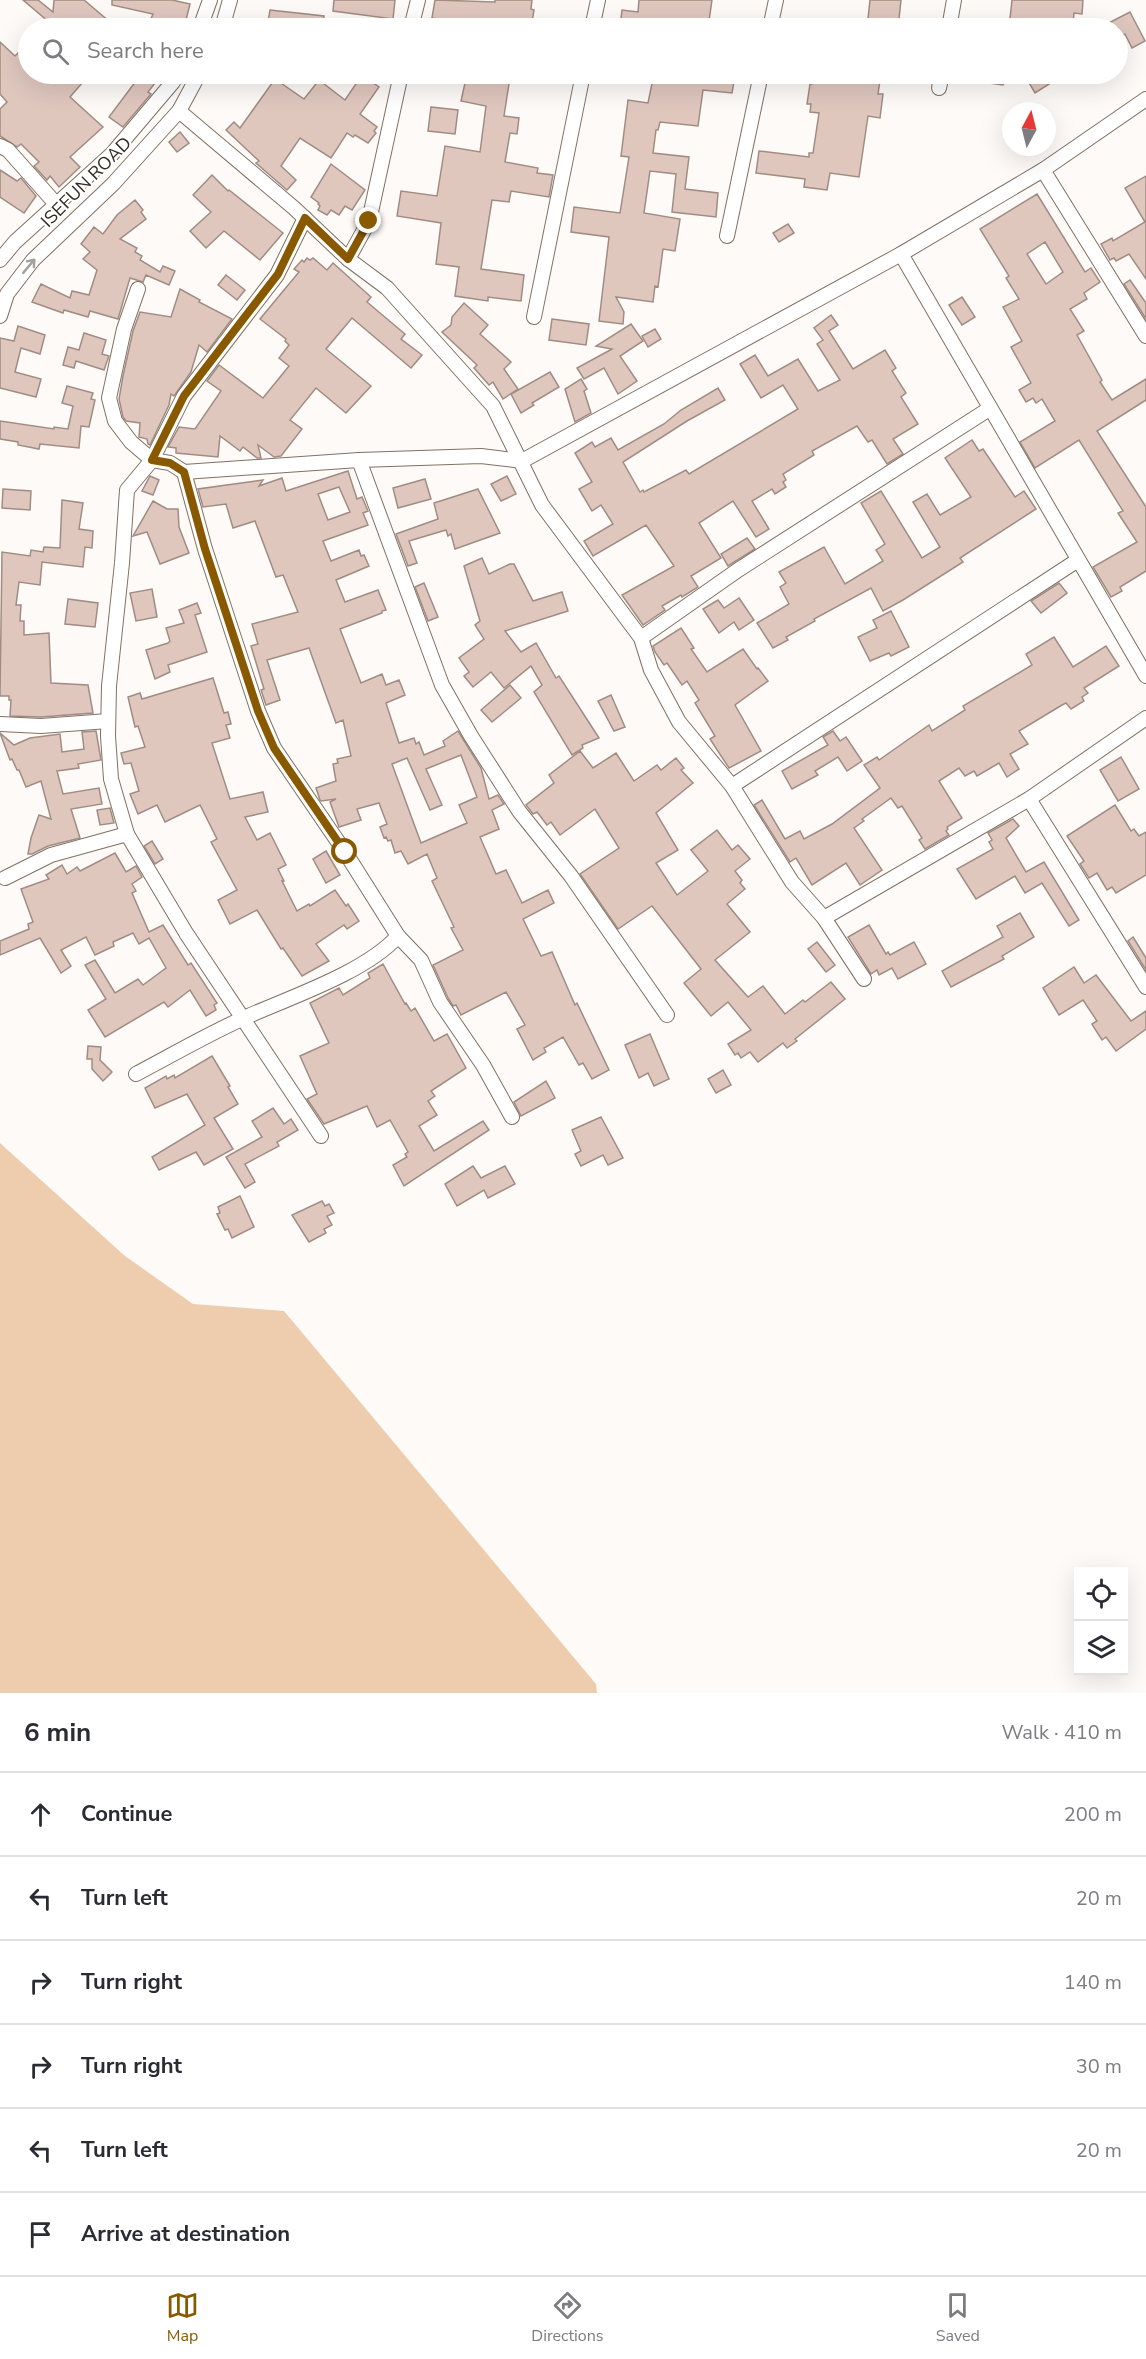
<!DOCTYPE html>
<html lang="en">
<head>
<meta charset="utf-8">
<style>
	body { margin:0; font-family:"Nunito Sans",sans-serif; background:#f2f2f3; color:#2b2b33 }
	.controls { position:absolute; right:18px; bottom:18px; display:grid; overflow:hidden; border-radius:0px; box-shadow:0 6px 24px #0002 }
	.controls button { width:54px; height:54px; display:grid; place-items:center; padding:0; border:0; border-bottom:2px solid #e1e1e2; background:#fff; color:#2b2b33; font:30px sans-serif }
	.compass { position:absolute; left:1002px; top:102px; width:54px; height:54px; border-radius:50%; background:#fff; box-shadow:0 6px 24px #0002; rotate:7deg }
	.stop { position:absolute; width:18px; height:18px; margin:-14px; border:4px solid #895900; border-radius:50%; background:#fff }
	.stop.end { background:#895900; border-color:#fff; box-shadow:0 2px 6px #0008 }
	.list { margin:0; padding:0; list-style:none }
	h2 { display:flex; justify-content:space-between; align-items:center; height:78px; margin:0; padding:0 24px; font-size:26px }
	h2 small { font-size:20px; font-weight:400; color:#7c7c81 }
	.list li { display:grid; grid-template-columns:39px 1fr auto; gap:18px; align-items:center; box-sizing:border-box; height:84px; padding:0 24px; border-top:2px solid #e1e1e2 }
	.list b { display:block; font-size:22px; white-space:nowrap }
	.list em { font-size:20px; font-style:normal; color:#7c7c81 }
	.icon { flex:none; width:33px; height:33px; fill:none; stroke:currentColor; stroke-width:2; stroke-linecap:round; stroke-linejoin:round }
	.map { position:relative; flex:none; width:1146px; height:1693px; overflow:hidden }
	.search { position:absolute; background:#fff; box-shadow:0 6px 24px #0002; left:18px; right:18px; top:18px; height:66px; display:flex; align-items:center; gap:15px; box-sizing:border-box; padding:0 21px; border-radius:33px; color:#7c7c81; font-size:22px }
	.sheet { height:582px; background:#fff }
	nav { display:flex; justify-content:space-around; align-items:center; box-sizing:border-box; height:84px; border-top:2px solid #e1e1e2; background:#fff; font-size:16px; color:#7c7c81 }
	nav a { display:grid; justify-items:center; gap:3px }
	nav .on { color:#895900 }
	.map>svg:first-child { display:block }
	.green { fill:#eecdaf }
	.building { fill:#dfc7be; stroke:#a18c83; stroke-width:1.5; fill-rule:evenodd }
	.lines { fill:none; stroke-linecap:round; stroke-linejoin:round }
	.minor-casing { stroke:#807162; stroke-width:16 }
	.minor { stroke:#fff; stroke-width:14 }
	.oneway { stroke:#a3a09d }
	.route { stroke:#895900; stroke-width:8 }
	.labels { text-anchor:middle; stroke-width:4.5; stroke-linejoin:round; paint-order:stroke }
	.street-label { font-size:18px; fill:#332c26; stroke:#fff }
</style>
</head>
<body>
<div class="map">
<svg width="1146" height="1693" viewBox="0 0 1146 1693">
	<rect width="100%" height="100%" fill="#fefaf7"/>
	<path class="green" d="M0,1143L125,1256L193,1304L284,1311L596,1684L597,1693H0Z"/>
	<g class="building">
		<path d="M23,0H38L53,12L54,0H84L110,22L105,28H56Z"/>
		<path d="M112,0H172L190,4L184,28H147L153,14L112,5Z"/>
		<path d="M334,0H395L393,19L333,11Z"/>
		<path d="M435,0L495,2V0H532L531,9L534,10L531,28H490L432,18Z"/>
		<path d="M639,0H712L708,28L620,27L622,10L638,12Z"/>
		<path d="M870,0H901L898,28H867Z"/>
		<path d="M1012,0H1083L1082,14L1074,13L1073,24L1035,19L1034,28H1009Z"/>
		<path d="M270,10L324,16L322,28H267Z"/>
		<path d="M1130,12L1145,41L1132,48L1125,34L1118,39V28H1099Z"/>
		<path d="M0,42L15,56L21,50L28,58V74H90L70,97L103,127L70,157L80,167L59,187L50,176L47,180L34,166L39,162L21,144L17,147L0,136V109L7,102L0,94Z"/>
		<path d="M125,74H162L148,92L151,94L123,127L109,117L136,81Z"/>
		<path d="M467,74H492L510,77L504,116L519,118L517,134L510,133L505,162L538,168L537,173L553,175L549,197L511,191L509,202L492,200L481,269L524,275L521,301L488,297V301L455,296L459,267L436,264L441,223L397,216L401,191L437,196L445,146L480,152L486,106L461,101Z"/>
		<path d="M654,74H725L735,76L732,93L703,90L698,126L660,122L658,130H656L653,153L689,157L685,189L718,193L716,217L672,212L676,174L650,171L644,213L680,219L675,251L663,249L658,287L655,286L653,302L616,297L624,312L623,324L599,321L609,237L571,232L574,207L620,213L629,157L621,156L628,100L648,103Z"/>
		<path d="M854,74H881L878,94H883L880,118L868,116L859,177L830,173L827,190L804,187L805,179L756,173L759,151L809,157V153H813L819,113L810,112L811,104H807L810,84H812L813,79L817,80L818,77L853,81Z"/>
		<path d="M969,74H1005L1003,85L968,80Z"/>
		<path d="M1043,74H1065L1035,93L1028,81Z"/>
		<path d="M362,75L379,87L360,114L377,127L374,131L376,133L368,143L355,135L353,137L347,133L331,158L300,138L281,166L296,180L287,190L256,163L259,161L226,130L234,122L240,128L275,79L304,99L319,80L345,100Z"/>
		<path d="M431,107L458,110L455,134L428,131Z"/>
		<path d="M180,132L189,143L177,152L169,142Z"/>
		<path d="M331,164L365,190L352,210L345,206L339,215L331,210L327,215L318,210L320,206L318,204L319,203L311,197Z"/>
		<path d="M0,170L17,181L21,178L36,196L24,213L0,197Z"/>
		<path d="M212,175L228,191L229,190L283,233L260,260L224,231L206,248L190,231L211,212L193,195Z"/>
		<path d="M1146,176V279L1129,254L1116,261L1114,258L1110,260L1101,244L1112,238L1113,241L1145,222L1125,188Z"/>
		<path d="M1037,194L1085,272L1091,268L1100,282L1084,293L1087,299L1070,309L1084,331L1077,335L1102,380L1100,382L1112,400L1146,379V400L1097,431L1146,507V571L1120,587L1122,591L1111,597L1093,567L1137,542L1118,513L1123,511L1079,440L1035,468L1020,442L1055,421L1042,399L1036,403L1033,398L1026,402L1019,390L1031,383L1011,347L1022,341L1003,307L1019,299L1006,278L1009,276L980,229ZM1045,242L1063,272L1046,284L1027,254Z"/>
		<path d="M135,200L143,210L141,212L146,219L120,239L137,248L135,252L142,256L140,260L160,272L163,266L175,271L169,285L146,275L143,282L130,278L118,319L90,311L88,317L64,310L63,313L32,302L41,284L70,298L72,291L89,295L97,270L83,259L90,252L81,244L94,227L103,234L117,215Z"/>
		<path d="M788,224L794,233L779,242L773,233Z"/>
		<path d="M307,258L310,260L313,258L327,270L333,263L371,297L367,302L405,334L401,339L422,355L411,368L352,318L326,349L371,386L346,413L316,388L290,420L302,429L281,456L274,457L258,445L261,458H257L243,447L240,451L220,436L218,457L176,453V448L168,447L179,427L195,429L221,391L207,381L219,365L263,398L289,366L279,358L289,345L285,341L286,339L260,319L299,272L294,269L302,260L304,262Z"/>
		<path d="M226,275L245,290L237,300L218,285Z"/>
		<path d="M1130,280L1146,303V319L1124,284Z"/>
		<path d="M180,289L200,300L199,302L232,319L207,352L199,345L191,372L174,396L171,394L169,405L150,445L148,444L147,439L139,437L140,423L126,421L123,417L119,399L123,376L133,331L140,312L171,317Z"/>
		<path d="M962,297L975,317L962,325L949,305Z"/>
		<path d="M464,303L488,325L480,334L511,362L504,369L518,389L503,399L493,382L489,385L474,368L477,365L442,332L451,325L452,317Z"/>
		<path d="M831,315L838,325L829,331L853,369L885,350L896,368L892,371L906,393L901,397L918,424L893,439L903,454L887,464L872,440L868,442L857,426L812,451L814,455L783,474L786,480L783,482L786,487L775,494L772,489L752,501L769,529L756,537L733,501L699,523L721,558L691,576L698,587L682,597L681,595L662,606L665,610L643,625L622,595L674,566L646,525L593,556L584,541L613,524L601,505L592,511L579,489L592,482L575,453L592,442L595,447L611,438L618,450L664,424L681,410L718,388L725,400L687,421L623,462L640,492L643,490L644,492L686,470L689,474L798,409L783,385L761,398L740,364L755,355L768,376L798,359L818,391L840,380L817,344L823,340L814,328Z"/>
		<path d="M552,319L589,324L586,345L549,340Z"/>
		<path d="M631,324L643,341L620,356L637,381L618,394L604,368L584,379L577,368L612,349L596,346Z"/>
		<path d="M18,326L45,335L40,354L21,348L15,372L41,379L36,397L0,388V338L14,341Z"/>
		<path d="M655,329L661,339L648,347L642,336Z"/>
		<path d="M84,333L106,340L102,354L109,356L104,370L76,361L74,368L63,365L68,347L79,350Z"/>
		<path d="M550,372L559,387L532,403L534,405L521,413L511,394Z"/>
		<path d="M581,379L587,389L584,391L591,413L575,422L565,389Z"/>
		<path d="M67,386L93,393L91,399L95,400L89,427L81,426L79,448L40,444L39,449L18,445V442L0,439V421L54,429V427L68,429L73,406L62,403Z"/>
		<path d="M972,440L979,451L983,449L1015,497L1024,491L1036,509L960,558L963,562L903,600L883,611L871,588L814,619L815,621L786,637L788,640L773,648L757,623L789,604L780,587L786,583L779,572L824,547L845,584L883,561L876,550L885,544L861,503L881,491L922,558L940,547L913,502L927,494L940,515L971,497L945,458Z"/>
		<path d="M348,471L357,499L362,497L368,511L363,513L368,525L323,541L331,561L359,550L361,556L364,555L369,566L336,580L345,602L378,590L386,610L382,611V613L340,629L361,683L382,674L386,685L399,680L405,695L386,703L399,743L414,738L416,744L419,742L424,755L445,746L443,741L458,731L481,768L489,799L498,795L504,804L492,810L499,829L480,837L496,874L506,870L522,903L548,890L554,903L523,919L541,956L552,952L575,1005L577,1003L609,1070L592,1079L583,1063L579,1065L563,1037L544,1048L546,1052L533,1060L517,1029L525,1025L506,992L461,1015L456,1005L453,1006L448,998L433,965L463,950L451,928L454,927L432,881L437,878L427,854L408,864L401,851L395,853L391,840L388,841L386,837L384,838L380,827L387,824L379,803L357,809L361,820L339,827L330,802L336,799L321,801L320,800L316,788L336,781L333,764L338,763L337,759L351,756L343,720L336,723L309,648L267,660L280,700L266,705L261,690L264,689L251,646L258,644L252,624L298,612L283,575L276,577L255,521L233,528L226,504L203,507L198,489L263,480L259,486L282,478L286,491ZM339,487L350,512L328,520L318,494ZM461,755L477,797L459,805L467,823L421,843L392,764L407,758L430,810L442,805L426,769Z"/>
		<path d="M150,476L159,480L153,495L142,491Z"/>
		<path d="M507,476L516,494L501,501L491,484Z"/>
		<path d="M425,479L431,499L398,508L393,488Z"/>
		<path d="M3,489L31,491L30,510L2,508Z"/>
		<path d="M478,489L500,533L455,549L451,534L448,536L446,530L409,541L417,563L408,566L396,534L438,519L434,503Z"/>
		<path d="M62,500L83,503L79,529L93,531L92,548L85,547L83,567L42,562L40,585L19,582L16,605H21L20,621H24V635L49,633L51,683L88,685L93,713L41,717L10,716L11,700H9V696H0L2,552L30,556L31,550L43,552L44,547L60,548Z"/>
		<path d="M153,501L167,509H178L179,527L189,553L160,564L147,532L133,536Z"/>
		<path d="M747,538L755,549L728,566L721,554Z"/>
		<path d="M482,558L489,574L510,564H514L533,601L562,592L568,611L505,631L521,652L536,643L556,678L559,676L599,738L582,745L583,748L572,755L534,692L542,685L531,666L504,688L491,672L473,687L464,676L469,672L459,658L484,639L475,625L480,621L464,566Z"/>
		<path d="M424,583L438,617L428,621L415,587Z"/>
		<path d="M1059,583L1067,593L1041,613L1031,601Z"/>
		<path d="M152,589L157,617L136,621L130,593Z"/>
		<path d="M739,598L754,620L739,630L734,622L719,633L703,609L718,600L724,608Z"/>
		<path d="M68,599L98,603L95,627L65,624Z"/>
		<path d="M197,603L201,613L195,615L207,652L168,665L170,672L155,679L146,650L168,643L170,641L166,628L184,623L179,610Z"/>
		<path d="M891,611L909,647L891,656L889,653L870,661L858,637L877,628L873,620Z"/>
		<path d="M681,628L694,648L691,649L707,672L743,649L757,669L758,668L768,681L735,705L761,751L729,768L710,739L715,736L695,703L699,700L687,681L682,685L667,663L664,665L655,652L653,646Z"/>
		<path d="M1054,637L1073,667L1106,646L1119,666L1084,688L1088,693L1082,697L1084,701L1071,709L1066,703L1062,705L1019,731L1028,744L1010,754L1019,769L1007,777L999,763L977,776L974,771L965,776L959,768L939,781L962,818L947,827L948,829L946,831L949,835L925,849L919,840L922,838L902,806L898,808L891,798L862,819L864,821L854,828L882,870L860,885L846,863L812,885L796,858L790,862L754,805L762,800L785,839L800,831L804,839L832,824L880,788L864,765L877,757L879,760L929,725L932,731L965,710L963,706L1032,665L1026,654Z"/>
		<path d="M213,678L224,713L228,712L231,724L226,725L230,738L212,743L230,799L263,792L268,812L245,817L257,840L270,833L286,865L278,869L284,881H282L297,911L309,904L310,906L335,890L346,906L348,904L359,921L347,929L344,925L316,944L329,961L302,976L283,948L281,949L257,910L230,924L218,900L237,890L211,842L217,839L200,805L165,822L157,805L138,814L130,794L139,791L131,763L124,764L121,753L145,747L138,726L135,727L128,697L140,693L142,699Z"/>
		<path d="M510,685L521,698L492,722L481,710Z"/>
		<path d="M611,695L625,727L614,731L598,701Z"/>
		<path d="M96,731L101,760L78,764L79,768L57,771L63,794L99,788L102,804L71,809L80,838L48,846L32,854H28L31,838L39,815L51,819L41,781L26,787L19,770H17L12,759L10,760L0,733L14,745L30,738L60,734L62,752L84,749L82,732Z"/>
		<path d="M833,731L840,741L846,737L862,761L847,771L838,757L815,771L818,775L792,789L782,771L828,745L823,737Z"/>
		<path d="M580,751L593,768L616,753L634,781L657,765L661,770L676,758L684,768L681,770L693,783L656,813L678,850L656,863L677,895L708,871L691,850L717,830L732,850L738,845L750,859L735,871L742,880L740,883L745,889L727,904L750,932L715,960L748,997L763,986L785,1014L803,1000L805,1002L831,982L845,999L795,1039L797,1041L787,1048L783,1043L758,1062L750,1052L741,1058L738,1053L735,1055L728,1044L751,1030L728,1002L711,1016L684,983L701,969L652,906L618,929L580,874L619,848L595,809L560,835L551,822L547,825L537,812L533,814L526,805L554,783L549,775Z"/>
		<path d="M1121,757L1139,789L1118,801L1100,770Z"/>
		<path d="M1115,805L1131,831L1134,829L1139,836L1146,832V875L1116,893L1112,887L1107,890L1097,873L1089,878L1080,864L1084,861L1067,836Z"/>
		<path d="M110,808L114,823L100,825L97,810Z"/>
		<path d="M1013,819L1019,826L1006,838L1026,872L1044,862L1079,920L1069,926L1042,883L1025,893L1015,876L976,899L957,869L993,849L989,842L992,840L988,833Z"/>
		<path d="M152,841L163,859L155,864L144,846Z"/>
		<path d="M326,851L340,875L326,883L313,859Z"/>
		<path d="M115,853L126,872L136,866L142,877L132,884L136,891L132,893L149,932L163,925L188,965L191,963L217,1003L214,1005L216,1010L206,1016L190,990L168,1007L164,1002L105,1037L88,1010L106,999L85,965L95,960L115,993L138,979L143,985L166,968L149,938L139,944L133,933L113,942L114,946L95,955L86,937L61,950L71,966L61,973L40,938L0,955V941L29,929L28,924L33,922L21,889L49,879L46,875L62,865L67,874L77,867L80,871Z"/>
		<path d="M1020,913L1034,937L1002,956L1004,959L951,987L942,971L1003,937L997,926Z"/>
		<path d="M869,925L886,954L888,952L890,955L914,942L926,964L898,979L892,968L879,975L877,970L871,974L848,937Z"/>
		<path d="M1133,937L1146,958V970L1128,941Z"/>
		<path d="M817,942L835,965L826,972L808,949Z"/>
		<path d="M383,964L405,1004L406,1003L411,1011L415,1008L434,1041L447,1034L466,1068L431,1091L435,1096L428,1101L437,1115L419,1126L434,1151L483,1121L489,1130L404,1186L393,1165L407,1157L405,1154L408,1152L390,1120L377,1127L367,1106L324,1124L307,1099L317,1094L300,1056L329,1043L310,1003L339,988L343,995L370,978L368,973Z"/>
		<path d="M1074,967L1084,983L1096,975L1131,1021L1146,1011V1029L1116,1051L1106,1037L1102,1040L1093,1026L1092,1024L1097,1021L1083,1000L1059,1015L1043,988Z"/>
		<path d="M650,1034L669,1079L654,1086L648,1073L639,1078L625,1045Z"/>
		<path d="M88,1046L101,1047L100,1060L112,1072L103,1081L92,1069V1059H87Z"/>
		<path d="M212,1056L230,1086L228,1087L238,1104L214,1118L233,1149L204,1165L196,1152L159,1170L152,1157L205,1125L187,1094L155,1108L145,1088L166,1076L167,1079L174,1075L175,1078Z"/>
		<path d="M723,1070L731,1085L716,1093L708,1079Z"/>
		<path d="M546,1081L555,1098L521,1116L514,1102Z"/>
		<path d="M273,1108L284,1124L291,1119L298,1130L277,1142L279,1146L245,1164L255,1182L245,1188L226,1157L262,1137L252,1121Z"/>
		<path d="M601,1117L623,1158L608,1165L603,1155L581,1166L575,1154L581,1151L572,1130Z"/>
		<path d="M473,1166L481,1178L505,1166L515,1184L488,1198L484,1190L457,1206L445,1184Z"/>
		<path d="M240,1196L254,1227L232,1238L228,1229L225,1230L217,1214L220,1213L218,1207Z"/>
		<path d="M322,1201L325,1206L329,1204L334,1213L327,1216L332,1225L324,1229L326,1233L309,1242L292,1215Z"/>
	</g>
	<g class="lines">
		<defs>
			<g id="minor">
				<path d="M200,28L210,0"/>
				<path d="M222,28L230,0"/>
				<path d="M411,28L418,0"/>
				<path d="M592,28L598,0"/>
				<path d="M770,28L776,0"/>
				<path d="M949,28L954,0"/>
				<path d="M939,88L942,74"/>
				<path d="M179,111L294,208L348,259L387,288L493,406L542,505L641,638L651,670L679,722L732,786L792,882L824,918L864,979"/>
				<path d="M0,146L8,150L56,204"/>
				<path d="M1043,170L1146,336"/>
				<path d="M305,218L277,275L184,396L152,460L127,490L122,563L109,686L108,736L111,779L127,834L186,933L321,1136"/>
				<path d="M727,236L761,74"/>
				<path d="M901,254L1146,676"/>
				<path d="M348,259L369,221L401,74"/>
				<path d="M0,260L15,242L112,154L173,82L177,74"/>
				<path d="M138,289L124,329L109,398L115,421L131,442L152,460L170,463L184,472L205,549L258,711L274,748L345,852L398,936L421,960L440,1002L483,1065L512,1117"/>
				<path d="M0,316L7,294L33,260L113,184L179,111L199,74"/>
				<path d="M534,317L583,74"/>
				<path d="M359,460L442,685L471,736L519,811L571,876L667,1015"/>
				<path d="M184,472L359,460L481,456L522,461L901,254L1043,170L1146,99"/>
				<path d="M641,638L738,570L989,409"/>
				<path d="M0,724L41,726L108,721"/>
				<path d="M732,786L1078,560"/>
				<path d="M1029,799L1146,987"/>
				<path d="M5,878L51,855L127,834"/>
				<path d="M824,918L1029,799L1146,718"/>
				<path d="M136,1074C172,1055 208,1034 246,1017C291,997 366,972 398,936"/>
			</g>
		</defs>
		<use href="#minor" class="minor-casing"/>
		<use href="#minor" class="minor"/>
	</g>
	<defs><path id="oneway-shaft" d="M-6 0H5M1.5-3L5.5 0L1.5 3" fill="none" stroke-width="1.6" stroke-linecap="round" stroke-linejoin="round" transform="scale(1.5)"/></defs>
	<use class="oneway" href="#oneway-shaft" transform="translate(29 266) rotate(-50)"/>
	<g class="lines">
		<path class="route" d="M345,852L274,748L258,711L205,549L184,472L170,463L152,460L184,396L278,274L305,218L348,259L369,221"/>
	</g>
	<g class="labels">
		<g class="street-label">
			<text transform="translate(86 182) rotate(-45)" y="6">ISEFUN ROAD</text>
		</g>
	</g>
</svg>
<div class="controls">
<button><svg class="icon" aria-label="locate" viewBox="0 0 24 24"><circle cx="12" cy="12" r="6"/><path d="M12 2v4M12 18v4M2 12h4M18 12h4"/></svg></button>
<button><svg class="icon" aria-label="layers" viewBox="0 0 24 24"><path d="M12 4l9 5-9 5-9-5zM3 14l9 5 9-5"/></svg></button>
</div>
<svg class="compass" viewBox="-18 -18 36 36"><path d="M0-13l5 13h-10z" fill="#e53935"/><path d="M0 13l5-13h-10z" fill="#7c7c81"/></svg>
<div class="stop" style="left:345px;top:852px"></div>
<div class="stop end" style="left:369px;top:221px"></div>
<div class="search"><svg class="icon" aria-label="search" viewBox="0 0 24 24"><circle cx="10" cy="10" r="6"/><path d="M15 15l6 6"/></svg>Search here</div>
</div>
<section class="sheet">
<h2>6 min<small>Walk · 410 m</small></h2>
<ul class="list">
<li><svg class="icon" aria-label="ahead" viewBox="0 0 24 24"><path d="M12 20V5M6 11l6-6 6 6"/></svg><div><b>Continue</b></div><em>200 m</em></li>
<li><svg class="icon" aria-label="left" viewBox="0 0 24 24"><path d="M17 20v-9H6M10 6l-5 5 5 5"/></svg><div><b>Turn left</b></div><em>20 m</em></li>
<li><svg class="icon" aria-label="right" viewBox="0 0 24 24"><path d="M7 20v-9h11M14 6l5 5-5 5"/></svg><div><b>Turn right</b></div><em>140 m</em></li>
<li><svg class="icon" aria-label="right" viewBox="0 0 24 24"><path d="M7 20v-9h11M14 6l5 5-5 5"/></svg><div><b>Turn right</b></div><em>30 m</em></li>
<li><svg class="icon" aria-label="left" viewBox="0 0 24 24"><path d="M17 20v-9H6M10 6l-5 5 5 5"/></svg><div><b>Turn left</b></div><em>20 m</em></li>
<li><svg class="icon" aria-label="arrive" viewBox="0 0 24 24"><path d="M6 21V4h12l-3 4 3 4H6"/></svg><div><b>Arrive at destination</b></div></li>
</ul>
</section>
<nav>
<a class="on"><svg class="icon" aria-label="map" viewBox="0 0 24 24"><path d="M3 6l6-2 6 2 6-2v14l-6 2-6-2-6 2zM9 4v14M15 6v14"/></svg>Map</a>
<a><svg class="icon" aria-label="directions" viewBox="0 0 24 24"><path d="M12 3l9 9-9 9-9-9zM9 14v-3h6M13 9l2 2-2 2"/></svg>Directions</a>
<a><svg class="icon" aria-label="saved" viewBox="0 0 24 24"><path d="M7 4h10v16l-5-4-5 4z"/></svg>Saved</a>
</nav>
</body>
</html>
